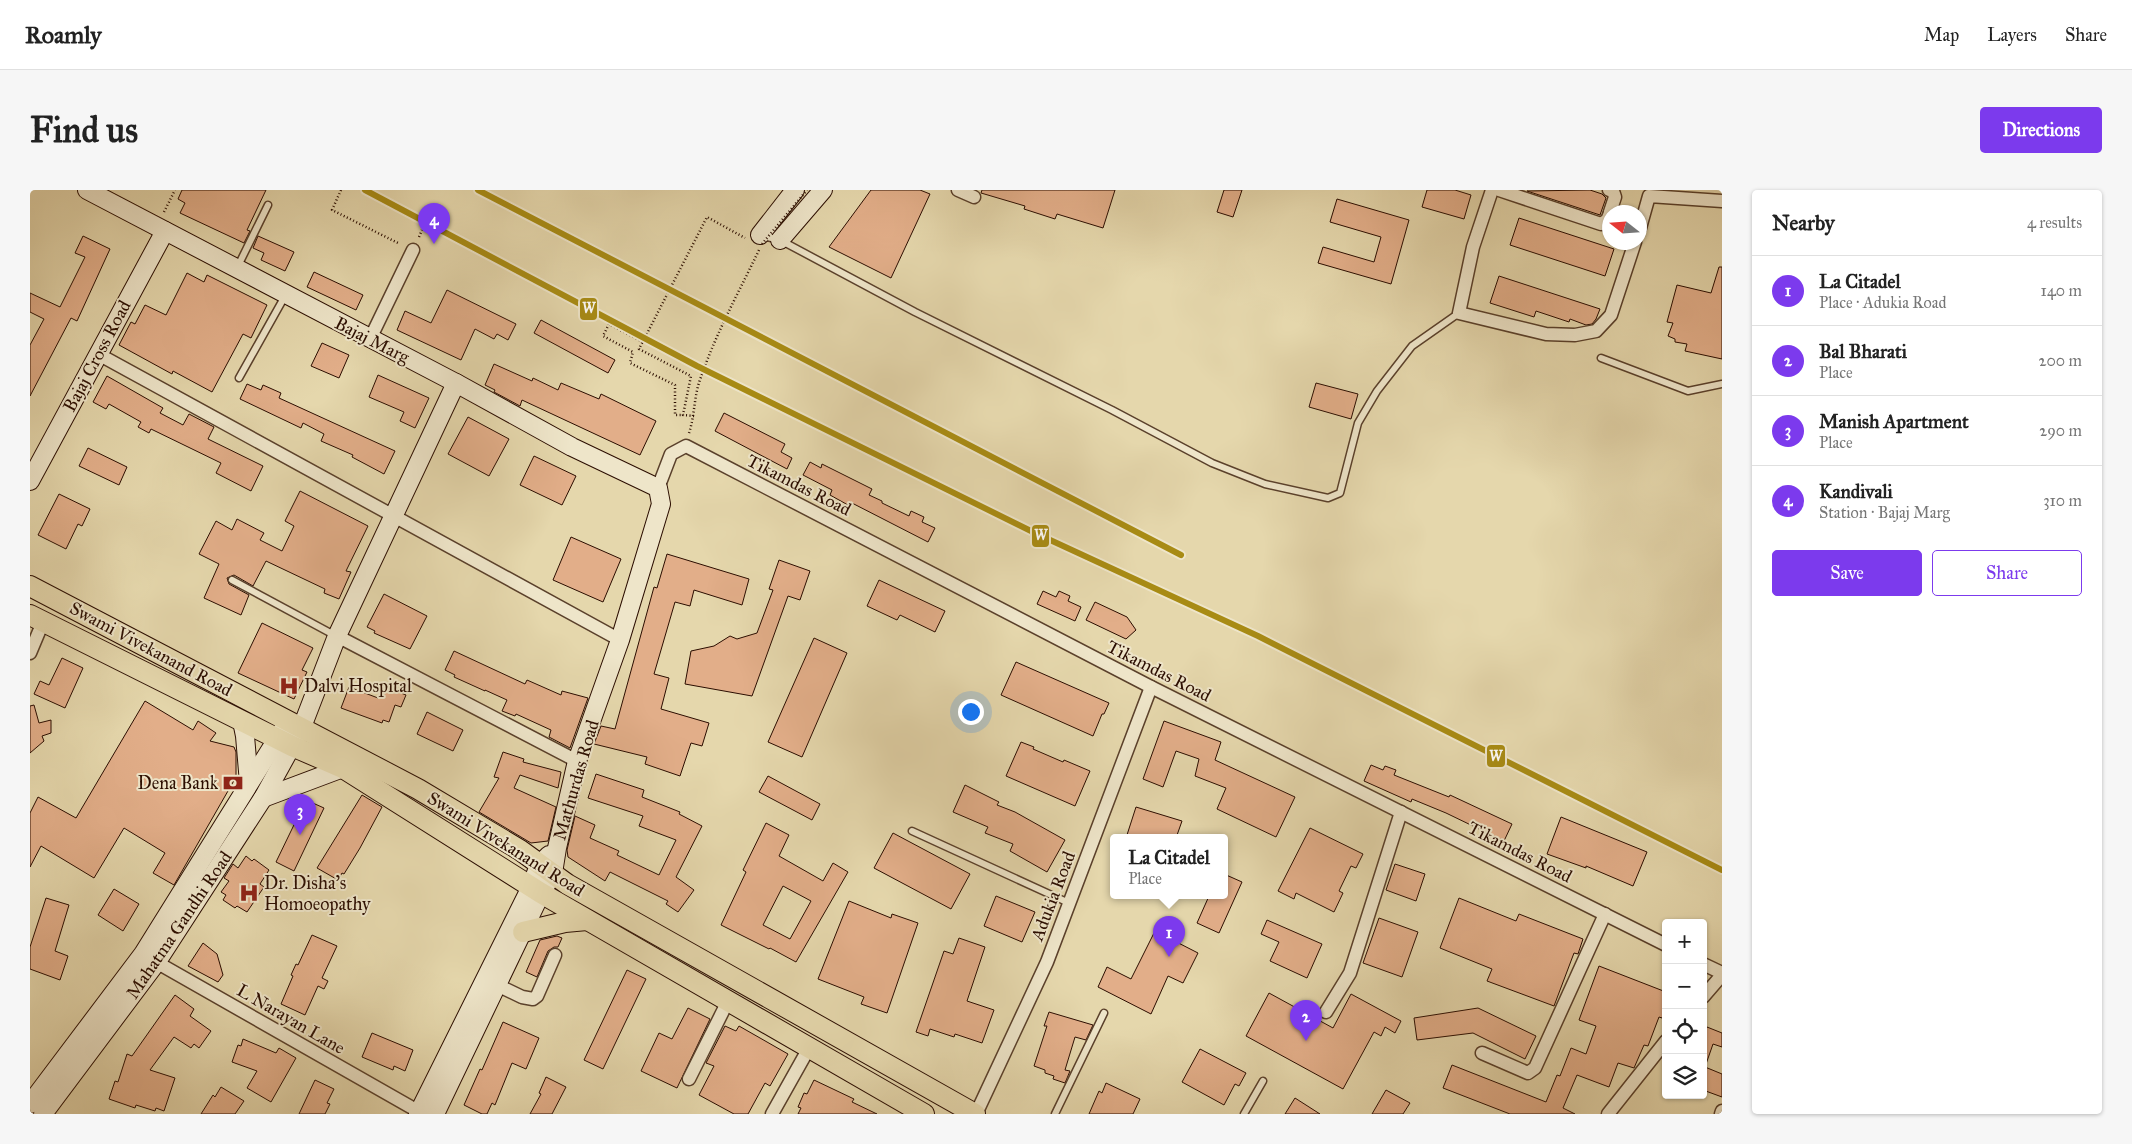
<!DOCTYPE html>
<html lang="en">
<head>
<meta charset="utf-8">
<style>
	body { margin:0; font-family:"IM FELL Great Primer",serif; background:#f6f6f6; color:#222 }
	.controls { position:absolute; right:15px; bottom:15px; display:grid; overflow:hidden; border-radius:5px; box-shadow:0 1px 4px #0004 }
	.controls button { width:45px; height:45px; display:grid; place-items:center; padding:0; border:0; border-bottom:1px solid #e0e0e0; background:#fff; color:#222; font:25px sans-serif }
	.compass { position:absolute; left:1572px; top:15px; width:45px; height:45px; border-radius:50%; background:#fff; box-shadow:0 1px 4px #0004; rotate:287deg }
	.you { position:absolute; left:940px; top:521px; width:18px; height:18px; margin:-12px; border:4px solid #fff; border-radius:50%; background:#1a73e8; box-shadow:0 0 0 8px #1a73e833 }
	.badge { display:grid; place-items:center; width:32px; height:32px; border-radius:50%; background:#7c3aed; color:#fff; font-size:16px; font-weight:700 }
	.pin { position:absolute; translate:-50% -41px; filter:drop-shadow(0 1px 2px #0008) }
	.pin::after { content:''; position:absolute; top:26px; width:18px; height:15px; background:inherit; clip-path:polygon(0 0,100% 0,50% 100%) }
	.popup { position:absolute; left:1080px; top:644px; width:118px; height:65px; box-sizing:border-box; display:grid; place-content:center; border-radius:5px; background:#fff; filter:drop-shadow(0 1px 4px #0005); font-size:16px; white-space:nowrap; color:#767676 }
	.popup b { font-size:19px; color:#222 }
	.popup::after { content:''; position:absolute; left:50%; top:100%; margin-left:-10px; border:10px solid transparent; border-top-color:#fff }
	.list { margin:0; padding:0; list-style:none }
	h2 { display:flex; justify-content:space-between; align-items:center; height:65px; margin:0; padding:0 20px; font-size:21px }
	h2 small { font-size:16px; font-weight:400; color:#767676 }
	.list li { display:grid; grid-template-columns:32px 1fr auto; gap:15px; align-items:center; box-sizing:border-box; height:70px; padding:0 20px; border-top:1px solid #e0e0e0 }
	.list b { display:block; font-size:19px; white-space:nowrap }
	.list p { margin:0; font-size:16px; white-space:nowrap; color:#767676 }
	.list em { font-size:16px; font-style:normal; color:#767676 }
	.actions { display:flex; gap:10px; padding:15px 20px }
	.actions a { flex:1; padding:11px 0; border:1px solid #7c3aed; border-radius:5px; text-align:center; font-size:18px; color:#7c3aed }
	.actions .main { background:#7c3aed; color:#fff }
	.icon { flex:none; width:28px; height:28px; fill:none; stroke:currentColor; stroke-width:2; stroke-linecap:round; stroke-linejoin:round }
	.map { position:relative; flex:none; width:1692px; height:924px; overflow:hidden; border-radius:5px }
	header { display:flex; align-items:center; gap:30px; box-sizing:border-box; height:70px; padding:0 25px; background:#fff; border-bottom:1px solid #e0e0e0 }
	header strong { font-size:24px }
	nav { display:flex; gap:28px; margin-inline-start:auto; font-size:18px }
	.intro { display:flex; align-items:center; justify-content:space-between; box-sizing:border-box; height:120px; padding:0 30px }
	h1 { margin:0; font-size:35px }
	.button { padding:12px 22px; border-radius:5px; background:#7c3aed; color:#fff; font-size:18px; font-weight:700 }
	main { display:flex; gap:30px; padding:0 30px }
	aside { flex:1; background:#fff; border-radius:5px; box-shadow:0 1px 4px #0004 }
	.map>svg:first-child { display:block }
	.building { fill:#e2ae89; stroke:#2b0d00; fill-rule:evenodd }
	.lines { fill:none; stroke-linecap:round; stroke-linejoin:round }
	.lane-casing { stroke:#5a402b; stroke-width:9 }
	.street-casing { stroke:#5a402b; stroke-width:15 }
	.secondary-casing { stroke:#2b0d00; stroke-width:20 }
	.primary-casing { stroke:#2b0d00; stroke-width:22 }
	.path { stroke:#2b0d00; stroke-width:2.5; stroke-dasharray:1 2.5; stroke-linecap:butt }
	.lane { stroke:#eee5c9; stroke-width:6 }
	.street { stroke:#eee5c9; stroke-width:12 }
	.secondary { stroke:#eee5c9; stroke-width:18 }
	.primary { stroke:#e5d7ac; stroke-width:20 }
	.path-bridge { stroke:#2b0d00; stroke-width:2.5; stroke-dasharray:1 2.5; stroke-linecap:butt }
	.rail-1-casing { stroke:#eee5c9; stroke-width:10 }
	.rail-1 { stroke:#a88b14; stroke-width:6 }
	.labels { text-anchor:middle; stroke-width:4; stroke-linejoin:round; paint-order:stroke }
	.street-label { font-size:18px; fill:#2b0d00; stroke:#eee5c9 }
	.poi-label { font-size:18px; fill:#2b0d00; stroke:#eee5c9; text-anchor:start }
	.line-badge { stroke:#eee5c9; stroke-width:2 }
	.badge-label { font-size:14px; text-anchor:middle; font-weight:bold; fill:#fff }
</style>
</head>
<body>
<header>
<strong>Roamly</strong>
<nav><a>Map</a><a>Layers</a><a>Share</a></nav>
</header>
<div class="intro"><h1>Find us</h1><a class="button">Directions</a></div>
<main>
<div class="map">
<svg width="1692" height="924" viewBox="0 0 1692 924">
	<rect width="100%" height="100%" fill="#e5d7ac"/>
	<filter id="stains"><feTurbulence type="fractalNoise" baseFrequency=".004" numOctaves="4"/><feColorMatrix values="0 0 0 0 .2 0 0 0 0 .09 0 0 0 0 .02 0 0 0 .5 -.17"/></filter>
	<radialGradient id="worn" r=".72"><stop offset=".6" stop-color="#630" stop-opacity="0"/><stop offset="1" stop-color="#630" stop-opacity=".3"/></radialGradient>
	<g class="building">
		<path d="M152,0H236L217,40L220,41L214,53L150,23L155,13L148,9Z"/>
		<path d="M841,0H890L900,4L861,88L799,57Z"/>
		<path d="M952,0H1085L1073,38L1027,24L1025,29L994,19L995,16L951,3Z"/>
		<path d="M1194,0H1212L1203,27L1187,22Z"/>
		<path d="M1397,0H1425L1441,5L1434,29L1392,17Z"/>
		<path d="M1560,0L1572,4L1576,8L1570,25L1497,1Z"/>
		<path d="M1307,9L1379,30L1361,94L1288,73L1293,57L1344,72L1351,47L1300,32Z"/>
		<path d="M1489,28L1584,59L1575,86L1480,55Z"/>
		<path d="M53,46L80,59L47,131L41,128L0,206V155L14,129L0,122V103L30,117L55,67L45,63Z"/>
		<path d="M228,46L264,62L255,81L231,70L234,63L223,58Z"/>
		<path d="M1689,77H1692V169L1655,161L1657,154L1645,152V149L1638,146L1643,133L1637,132L1647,95L1681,103Z"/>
		<path d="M284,82L333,105L326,120L277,97Z"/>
		<path d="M157,83L174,92L177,85L237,115L221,148L213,144L182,202L143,181L142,184L89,155L101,132L105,134L115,115L136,125Z"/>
		<path d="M1469,86L1570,119L1566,129L1562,134L1556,135L1540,129L1539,132L1506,121L1504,127L1460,113Z"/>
		<path d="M417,100L486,134L478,150L467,144L464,149L445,139L431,170L367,140L375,121L401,133Z"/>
		<path d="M511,130L585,170L578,183L504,143Z"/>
		<path d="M292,153L319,165L309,188L281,176Z"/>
		<path d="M464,174L502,191L503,188L528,200L531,193L569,209L571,204L626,231L610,265L492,210L490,216L464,202L465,200L455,195Z"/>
		<path d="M348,185L399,208L385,238L370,231L374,222L339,207Z"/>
		<path d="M77,186L133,218L130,223L153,235L159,224L184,237L178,249L233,276L221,301L186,283L191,273L121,239L119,243L108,237L111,232L79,214L76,219L63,212Z"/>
		<path d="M1286,193L1328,204L1321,229L1279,217Z"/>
		<path d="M217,194L231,200L233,195L251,203L249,208L365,261L354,284L322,267L323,265L291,251L294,244L273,233L271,238L210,209Z"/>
		<path d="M694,223L755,254L751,262L762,268L757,279L685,241Z"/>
		<path d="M438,227L479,249L459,286L418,264Z"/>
		<path d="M58,258L97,277L89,295L49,276Z"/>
		<path d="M504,266L546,286L532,315L490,295Z"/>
		<path d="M780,272L791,278L792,274L842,299L839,305L852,311V313L879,326L881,321L894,327L892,332L905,338L898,352L820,312L818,315L800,305L802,300L773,285Z"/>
		<path d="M270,301L338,336L316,381L321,382L309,409L294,403L295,399L236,371L223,396L204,385L197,388L199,394L219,405L211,425L174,408L189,374L169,364L186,331L202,340L207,329L234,343L230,350L252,361L264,336L255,331Z"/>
		<path d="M29,304L60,319L52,336L48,334L36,359L8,345Z"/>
		<path d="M541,347L591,369L573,412L523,390Z"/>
		<path d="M637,364L719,389L712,415L664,400L660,416L645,412L624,484L639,488L631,519L679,533L672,556L661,553L650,586L615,574L617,567L564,554L571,536L585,539L624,397L627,398Z"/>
		<path d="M749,370L780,381L770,410L758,406L722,506L655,494L661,461L684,456L700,446L707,449L727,443L743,400L739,399Z"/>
		<path d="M849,390L915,421L905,442L870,425L867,430L837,416Z"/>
		<path d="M1013,401L1026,407L1029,401L1040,406L1038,411L1051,417L1045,431L1007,414Z"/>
		<path d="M354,404L397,426L380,459L344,443L345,441L337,437Z"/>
		<path d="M1065,412L1097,427L1106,440L1096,449L1056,430Z"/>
		<path d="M232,433L283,458L272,480L277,482L264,509L208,483Z"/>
		<path d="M784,448L817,463L772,567L738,552Z"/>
		<path d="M424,461L495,494L497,490L531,505L532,501L558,508L540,558L519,547L521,540L486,524L485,526L472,521L477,510L455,500V501L424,487L425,485L415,480Z"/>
		<path d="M32,468L53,478L35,518L4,504L10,491L19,495Z"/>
		<path d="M986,472L1079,513L1074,524H1072L1063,546L971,505Z"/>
		<path d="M353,496L376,505L371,517L365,515L359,532L353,530L352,533L311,518L319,497L348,508Z"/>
		<path d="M115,511L163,540L168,531L186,543L180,551L204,557L206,562V587L144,695L123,683L135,663L94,638L64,688L11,656L0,677V623L8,607L46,628Z"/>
		<path d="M4,515L9,533L21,530V543L12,546L14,551L0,563V516Z"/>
		<path d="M397,522L433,540L423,561L387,544Z"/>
		<path d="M1134,531L1191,552L1185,570L1265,607L1246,647L1187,619L1196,598L1165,586L1169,569L1146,561L1133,597L1113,589Z"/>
		<path d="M991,552L1004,557L1003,559L1033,572L1034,570L1060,581L1045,616L976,586Z"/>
		<path d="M473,562L494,569L493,572L531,582L528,598L490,585L484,598L526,617L518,651L501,653L449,622L469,588L464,587Z"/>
		<path d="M1341,575L1353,580L1355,576L1366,580L1364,585L1419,607L1420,605L1482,634L1474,651L1416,623L1382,609L1381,612L1334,591Z"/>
		<path d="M566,584L614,600L612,607L650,622L649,624L672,636L646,687L664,700L648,722L636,714L638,711L580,682L575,691L538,667L537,660L545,626L565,635L560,648L589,661L587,665L629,685L646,650L609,636L613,626L558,608Z"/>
		<path d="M738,586L790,614L782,630L729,602Z"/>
		<path d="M935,595L969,612L967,615L985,622L1035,650L1017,682L980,661L983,654L955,643L958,637L923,622Z"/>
		<path d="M332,605L352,617L330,658L314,684L312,683L308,690L287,678Z"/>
		<path d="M276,610L294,618L264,681L246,672Z"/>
		<path d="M1106,617L1152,631L1146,648H1096Z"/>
		<path d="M1531,627L1617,662L1603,696L1556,676V678L1517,664Z"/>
		<path d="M736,633L759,645L749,666L793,691L803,673L818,682L766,772L740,758L739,759L691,735L716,682L713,680ZM753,696L781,711L760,749L733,735Z"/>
		<path d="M1280,638L1333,664L1326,678L1321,676L1309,701L1313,703L1304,722L1266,703L1264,709L1248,701Z"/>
		<path d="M863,643L940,684L921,719L844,678Z"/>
		<path d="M216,666L222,671L224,669L239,680L230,694L234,697L217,722L207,716L205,718L193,710L196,705L191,702L199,691L194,688L203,674L208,678Z"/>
		<path d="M1365,674L1395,684L1386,711L1356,700Z"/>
		<path d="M1194,684L1212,692L1189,743L1167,733L1179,706H1194Z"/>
		<path d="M84,699L109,714L93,741L68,725Z"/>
		<path d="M966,706L1005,722L992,752L954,736Z"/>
		<path d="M16,708L39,715L25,761L38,766L30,790L0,779V757Z"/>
		<path d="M1429,708L1486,731L1489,724L1553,749L1548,764L1544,763L1524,816L1457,791L1462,779L1410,758Z"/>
		<path d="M819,711L861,728L862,724L888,733L857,823L831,814L834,807L788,789Z"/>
		<path d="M1349,728L1388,742L1372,787L1333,773Z"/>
		<path d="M1237,730L1292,754L1277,788L1240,771L1249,752L1231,744Z"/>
		<path d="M1125,741L1168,763L1153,793L1138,786L1121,824L1068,797L1077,777L1101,789Z"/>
		<path d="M282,745L307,756L292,788L298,791L294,799L288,796L275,825L251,814L263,786L261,785L266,774L268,775Z"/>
		<path d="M527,746L532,748L528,757H524L518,761L507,787L496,782L510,750Z"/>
		<path d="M929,748L955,757L937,811L964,820L952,853L925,844L924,847L900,839L898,846L886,842L914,761L923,764Z"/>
		<path d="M173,753L187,764L193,785L188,792L158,776Z"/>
		<path d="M1569,776L1636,802V820L1632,828L1629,827L1618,856L1614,855L1604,878L1588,873L1579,897L1547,885L1533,918L1545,924H1480L1413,898L1422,875L1516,912L1527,885L1530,886L1541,858L1556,864L1566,836L1549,830Z"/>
		<path d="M597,780L616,789L573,879L554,870Z"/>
		<path d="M1239,803L1303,838L1321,804L1371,831L1365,843L1355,837L1351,846L1344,842L1313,899L1216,846Z"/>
		<path d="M145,805L164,819L160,826L181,841L169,858L164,854L161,858L144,847L120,880L145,888L134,921L126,918L125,921L106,915L105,918L79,909L85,891L88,892L97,864L102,866Z"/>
		<path d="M658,818L680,829L647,898L611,881L629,843L642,849Z"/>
		<path d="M1448,818L1506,846L1495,869L1443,843L1387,850L1384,828Z"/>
		<path d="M1019,822L1063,835L1056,850L1045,847L1035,880L1040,881L1035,893L1023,889L1024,886L1015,883V880L1004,876L1017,836H1014Z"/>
		<path d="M473,832L509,848L496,879L482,873L465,915L462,913L457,924H452L434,915L450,879L452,880Z"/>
		<path d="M695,836L706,841L709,836L758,864L740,896L735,893L718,924H704L669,905L684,876L676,873Z"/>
		<path d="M1677,837L1692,843V857L1683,854L1675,877L1692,884V907L1673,900V846Z"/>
		<path d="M342,843L383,860L375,881L364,876L363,880L332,867Z"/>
		<path d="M213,849L246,863L249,858L266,868L241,912L217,898L227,881L202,872L208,855L211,856Z"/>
		<path d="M1170,859L1216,883L1209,896L1205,894L1194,915L1152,892Z"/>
		<path d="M516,887L536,897L522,924H500L511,904L509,903Z"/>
		<path d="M285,890L304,899L297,913L300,914L295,924H269Z"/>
		<path d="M784,890L824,909L822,912L847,924H768L771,918L768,917L774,903L777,904Z"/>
		<path d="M1076,893L1110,909L1103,924H1059L1069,901L1072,903Z"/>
		<path d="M191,897L214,911L205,924H171L183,905L185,907Z"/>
		<path d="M1356,900L1380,913L1373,924H1342Z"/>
		<path d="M1265,908L1290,924H1255Z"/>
	</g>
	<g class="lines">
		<defs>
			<g id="lane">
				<path d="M733,46L750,50L885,122L1082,220L1182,273L1235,294L1298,308L1310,303L1328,233L1347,201L1382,156L1429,123"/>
				<path d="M207,78L238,15"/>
				<path d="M1571,168L1658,201L1692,194"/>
				<path d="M209,188L255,106"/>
				<path d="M202,390L306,446"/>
				<path d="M882,641L1039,713"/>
				<path d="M1025,924L1074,823"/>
				<path d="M1214,924L1233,891"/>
			</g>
			<g id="street">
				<path d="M928,0L944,7"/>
				<path d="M1462,0L1443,57L1429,123L1516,144L1545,145L1566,141L1581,125L1605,52"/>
				<path d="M1469,0L1571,34L1577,30L1580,23"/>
				<path d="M1579,0L1583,1L1585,7L1580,22"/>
				<path d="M1610,38L1619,6L1692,11"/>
				<path d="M340,149L383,60"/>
				<path d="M68,164L590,450"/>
				<path d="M628,298L641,264L656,256L1121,497L1636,755"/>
				<path d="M307,446L547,571"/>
				<path d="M0,463L13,432"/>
				<path d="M119,768L393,924"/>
				<path d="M1673,774L1692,783"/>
				<path d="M467,795L492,807L503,809L507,806L525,765"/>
				<path d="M1673,807L1692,785"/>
				<path d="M1296,822L1320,783L1371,622"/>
				<path d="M1452,863L1498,883L1505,878L1575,724"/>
				<path d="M659,889L698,811"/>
				<path d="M742,924L779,858"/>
				<path d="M946,924L1017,772L1121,497"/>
				<path d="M1578,924L1636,851"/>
				<path d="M1691,924L1692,921"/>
			</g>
			<g id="secondary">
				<path d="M57,0L426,193L542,257L628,298L631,314L590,450L547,571L527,658L523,683L511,703L405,924"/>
				<path d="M730,45L765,0"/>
				<path d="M750,50L793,0"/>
				<path d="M0,291L135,41"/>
				<path d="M212,531L215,546L219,593"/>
				<path d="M233,608L313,578"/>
				<path d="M0,914L113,764L254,538"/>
				<path d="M13,924L126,773L233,608L272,537L307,446L426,193"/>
				<path d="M388,924L501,697L509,675L519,665"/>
			</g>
			<g id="primary">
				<path d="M0,396L388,599L490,660L537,694L945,924"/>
				<path d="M0,425L262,556L313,578L511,703L894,924"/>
				<path d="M493,742L535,732L557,730"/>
			</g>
		</defs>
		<use href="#lane" class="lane-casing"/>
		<use href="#street" class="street-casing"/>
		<use href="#secondary" class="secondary-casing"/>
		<use href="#primary" class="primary-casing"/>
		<g class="path">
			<path d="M311,0L302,20L370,54"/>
			<path d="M134,22L145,0"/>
			<path d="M389,47L392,40"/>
			<path d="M613,152L579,134L573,146L603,162L600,173L645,195V225H653"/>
			<path d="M664,226L653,225L661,186L609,159L677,27L715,48"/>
			<path d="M659,243C665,225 664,204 671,187C686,143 709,102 729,60"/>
		</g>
		<use href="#lane" class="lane"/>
		<use href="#street" class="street"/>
		<use href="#secondary" class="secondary"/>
		<use href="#primary" class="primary"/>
		<path class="path-bridge" d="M732,54L777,0"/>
		<defs>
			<g id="rail-1">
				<path d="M335,0L667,176L1005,343L1228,446L1692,680"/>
				<path d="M448,0L1151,365"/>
			</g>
		</defs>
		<use href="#rail-1" class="rail-1-casing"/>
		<use href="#rail-1" class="rail-1"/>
	</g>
	<defs>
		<symbol id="hospital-bare" viewBox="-9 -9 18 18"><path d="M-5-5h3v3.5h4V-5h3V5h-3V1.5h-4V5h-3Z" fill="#8f2418" stroke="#eee5c9" stroke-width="2.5" paint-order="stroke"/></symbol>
		<symbol id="bank-bare" viewBox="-9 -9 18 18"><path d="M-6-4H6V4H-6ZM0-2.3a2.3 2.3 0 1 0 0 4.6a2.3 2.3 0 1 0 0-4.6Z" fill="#8f2418" stroke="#eee5c9" stroke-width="2.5" paint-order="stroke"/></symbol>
	</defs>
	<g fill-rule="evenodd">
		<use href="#hospital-bare" x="245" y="482" width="28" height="28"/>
		<use href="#bank-bare" x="189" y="579" width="28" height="28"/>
		<use href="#hospital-bare" x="205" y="689" width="28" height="28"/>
	</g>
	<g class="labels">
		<g class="street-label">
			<text transform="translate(342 150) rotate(27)" y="6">Bajaj Marg</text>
			<text transform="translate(67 166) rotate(-62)" y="6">Bajaj Cross Road</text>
			<text transform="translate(769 295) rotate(27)" y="6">Tikamdas Road</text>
			<text transform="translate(121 459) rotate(28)" y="6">Swami Vivekanand Road</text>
			<text transform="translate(1129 481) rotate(27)" y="6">Tikamdas Road</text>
			<text transform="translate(546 590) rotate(-74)" y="6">Mathurdas Road</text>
			<text transform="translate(476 654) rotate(32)" y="6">Swami Vivekanand Road</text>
			<text transform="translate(1490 662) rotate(27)" y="6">Tikamdas Road</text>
			<text transform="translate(1023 706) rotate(-69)" y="6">Adukia Road</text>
			<text transform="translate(149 735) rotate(-56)" y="6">Mahatma Gandhi Road</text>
			<text transform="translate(261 829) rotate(30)" y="6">L Narayan Lane</text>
		</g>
		<g class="poi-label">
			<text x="274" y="502">Dalvi Hospital</text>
			<text x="188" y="599" text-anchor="end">Dena Bank</text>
			<text x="234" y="699">Dr. Disha's<tspan x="234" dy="21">Homoeopathy</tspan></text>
		</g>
	</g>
	<g class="line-badge">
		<rect x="549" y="107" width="19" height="24" rx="5" fill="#a88b14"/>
		<rect x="1001" y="334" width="19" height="24" rx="5" fill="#a88b14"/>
		<rect x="1456" y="554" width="20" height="24" rx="5" fill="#a88b14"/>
	</g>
	<g class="badge-label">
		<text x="559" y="123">W</text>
		<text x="1011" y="350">W</text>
		<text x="1466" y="571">W</text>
	</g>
	<rect width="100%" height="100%" filter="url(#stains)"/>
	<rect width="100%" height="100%" fill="url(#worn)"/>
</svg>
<div class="controls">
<button>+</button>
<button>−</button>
<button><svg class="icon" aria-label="locate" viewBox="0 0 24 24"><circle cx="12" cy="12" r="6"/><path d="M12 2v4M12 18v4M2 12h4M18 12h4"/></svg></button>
<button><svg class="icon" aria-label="layers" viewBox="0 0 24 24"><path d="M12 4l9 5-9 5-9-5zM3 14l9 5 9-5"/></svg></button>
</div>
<svg class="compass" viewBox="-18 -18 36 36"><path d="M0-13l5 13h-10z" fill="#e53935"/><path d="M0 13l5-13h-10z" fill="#767676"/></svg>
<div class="you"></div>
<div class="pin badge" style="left:1139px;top:767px">1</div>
<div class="popup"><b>La Citadel</b>Place</div>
<div class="pin badge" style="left:1276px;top:851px">2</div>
<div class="pin badge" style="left:270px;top:645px">3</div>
<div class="pin badge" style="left:404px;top:54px">4</div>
</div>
<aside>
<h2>Nearby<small>4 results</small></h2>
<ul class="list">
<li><span class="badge">1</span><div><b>La Citadel</b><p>Place · Adukia Road</p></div><em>140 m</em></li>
<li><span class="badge">2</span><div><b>Bal Bharati</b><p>Place</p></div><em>200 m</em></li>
<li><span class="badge">3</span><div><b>Manish Apartment</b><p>Place</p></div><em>290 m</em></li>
<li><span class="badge">4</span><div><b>Kandivali</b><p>Station · Bajaj Marg</p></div><em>310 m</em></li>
</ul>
<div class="actions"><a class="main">Save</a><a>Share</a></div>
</aside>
</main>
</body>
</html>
